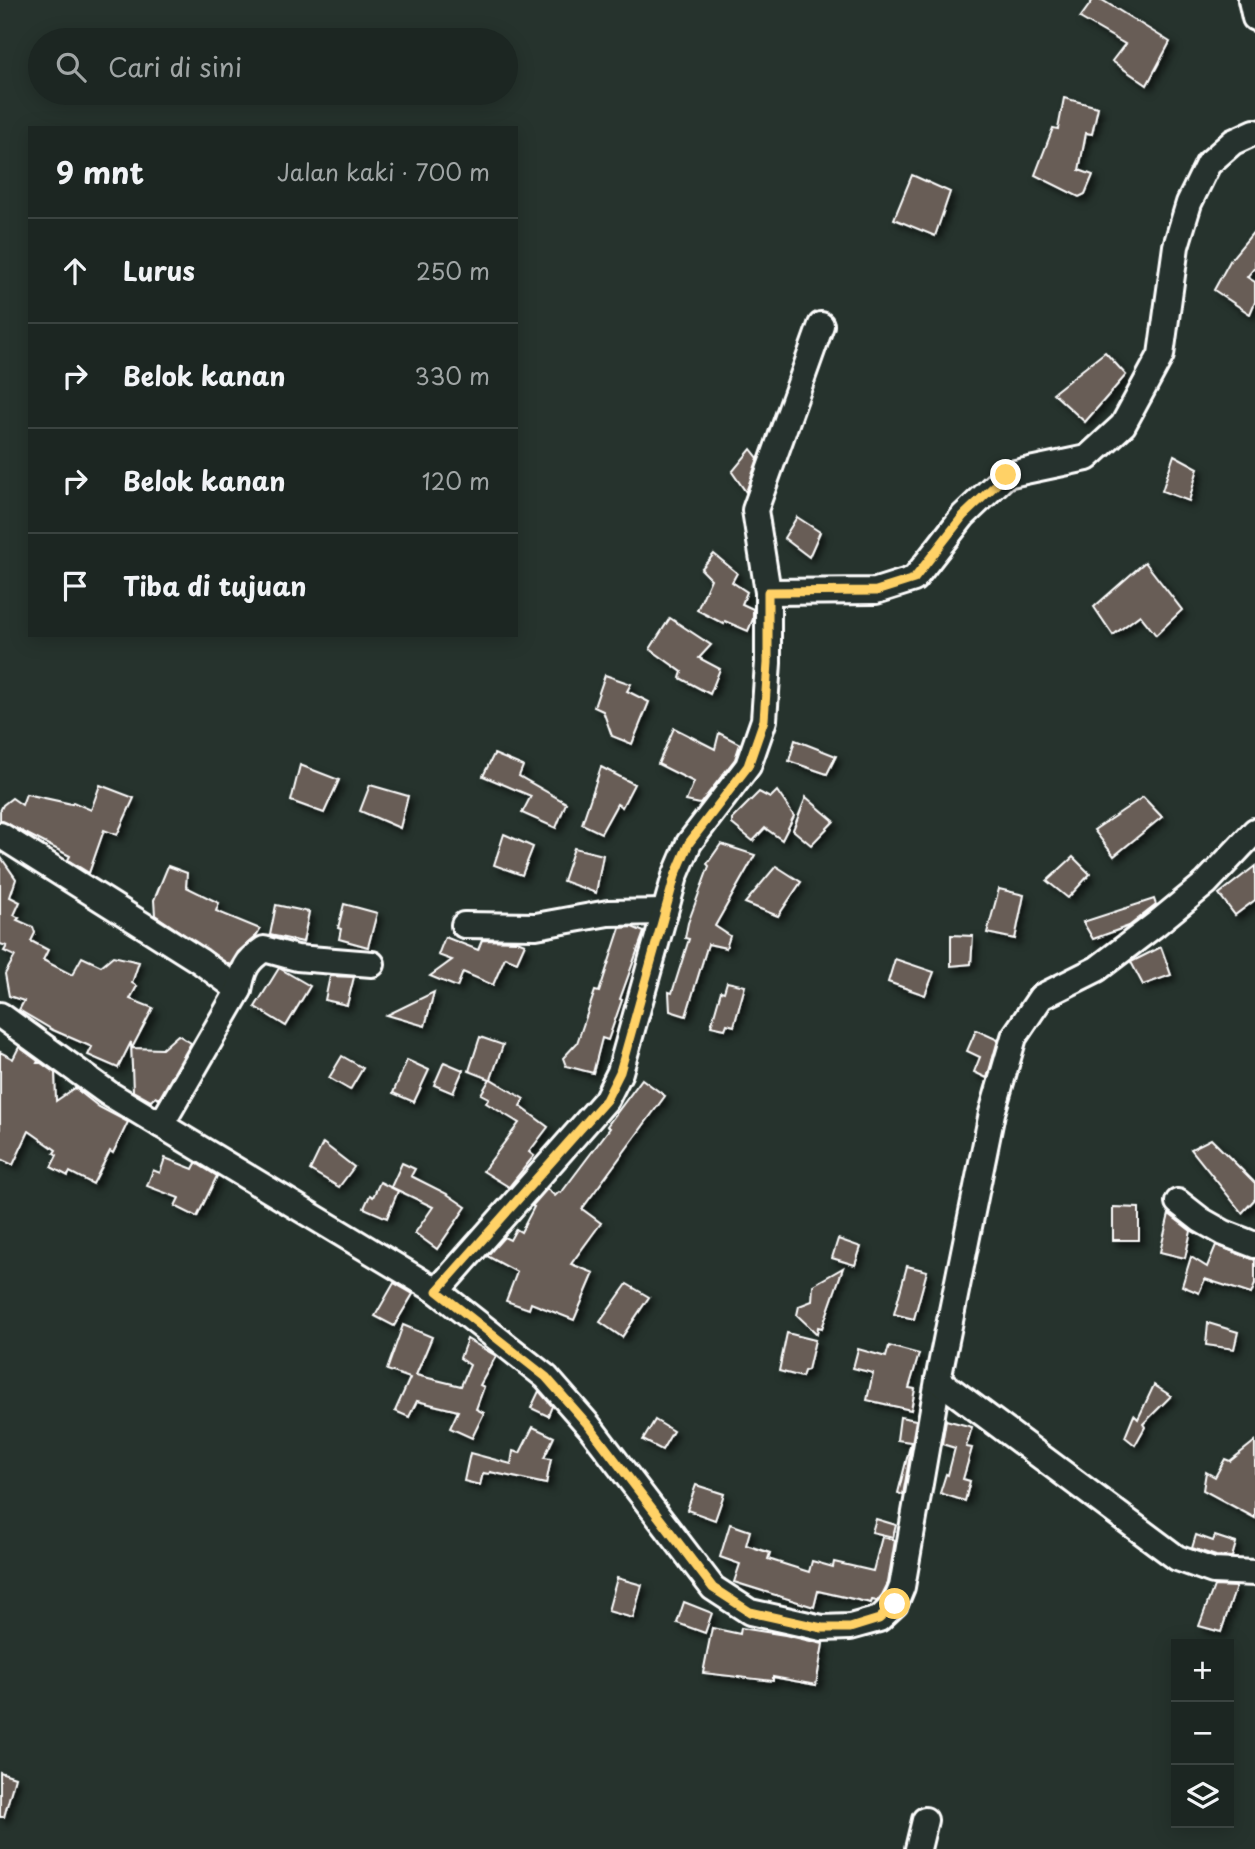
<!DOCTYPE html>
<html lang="id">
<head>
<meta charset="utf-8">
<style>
	body { margin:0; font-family:"Playpen Sans",sans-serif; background:#29322f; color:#f1f3f6 }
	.controls { position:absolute; right:21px; bottom:21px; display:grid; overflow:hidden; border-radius:0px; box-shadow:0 4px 18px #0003 }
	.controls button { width:63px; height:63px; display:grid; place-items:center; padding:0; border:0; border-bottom:2px solid #3a4340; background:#1c2622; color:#f1f3f6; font:35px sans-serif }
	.stop { position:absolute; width:21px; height:21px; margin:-16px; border:5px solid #ffd166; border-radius:50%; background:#fff }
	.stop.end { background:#ffd166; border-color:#fff; box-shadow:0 2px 7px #0008 }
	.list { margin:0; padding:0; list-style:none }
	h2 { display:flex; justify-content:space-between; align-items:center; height:91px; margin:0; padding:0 28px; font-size:30px }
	h2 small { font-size:23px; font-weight:400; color:#a0a5a5 }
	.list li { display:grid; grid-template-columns:46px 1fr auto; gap:21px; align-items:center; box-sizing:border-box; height:105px; padding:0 28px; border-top:2px solid #3a4340 }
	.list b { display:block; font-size:26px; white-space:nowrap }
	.list em { font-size:23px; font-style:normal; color:#a0a5a5 }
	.icon { flex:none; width:38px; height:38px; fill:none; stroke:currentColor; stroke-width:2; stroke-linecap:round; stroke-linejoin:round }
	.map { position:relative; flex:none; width:1255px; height:1849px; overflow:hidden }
	.search { position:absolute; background:#1c2622; box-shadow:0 4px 18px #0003; left:28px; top:28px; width:490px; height:77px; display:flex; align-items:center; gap:18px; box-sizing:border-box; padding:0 24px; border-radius:38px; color:#a0a5a5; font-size:26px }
	.panel { position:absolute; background:#1c2622; box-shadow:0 4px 18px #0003; left:28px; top:126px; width:490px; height:511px; border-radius:0px }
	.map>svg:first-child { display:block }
	.building { fill:#685d56; stroke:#fff; stroke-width:2; filter:url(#shadow) }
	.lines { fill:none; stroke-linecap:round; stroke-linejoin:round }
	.minor-casing { stroke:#fff; stroke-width:30 }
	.minor { stroke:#26332d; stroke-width:24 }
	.route { stroke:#ffd166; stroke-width:9 }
</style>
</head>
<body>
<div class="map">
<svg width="1255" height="1849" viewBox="0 0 1255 1849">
	<defs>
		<filter id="shadow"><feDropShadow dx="4.5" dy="4.5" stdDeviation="3.5" flood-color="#0009"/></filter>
	</defs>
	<rect width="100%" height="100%" fill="#26332d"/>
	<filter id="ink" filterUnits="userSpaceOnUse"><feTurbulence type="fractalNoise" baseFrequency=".0143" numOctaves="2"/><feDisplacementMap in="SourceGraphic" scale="14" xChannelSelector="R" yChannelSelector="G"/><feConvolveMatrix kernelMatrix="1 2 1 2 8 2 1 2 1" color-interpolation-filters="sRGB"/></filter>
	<g filter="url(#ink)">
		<g class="building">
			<path d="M1093,0H1102L1170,42L1147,85L1112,61L1125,44L1080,18Z"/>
			<path d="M1064,98L1098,107L1092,134L1086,133L1079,170L1093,175L1085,194L1079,197L1035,175L1053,128L1058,129Z"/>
			<path d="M912,175L950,192L935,236L894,219Z"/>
			<path d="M1255,230V267L1247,277L1255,282V302L1250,314L1214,290L1231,259Z"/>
			<path d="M1105,352L1126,375L1085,422L1053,393Z"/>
			<path d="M751,449L758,458L746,492L732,472Z"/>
			<path d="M1174,455L1198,468L1189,501L1162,491Z"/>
			<path d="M797,517L820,532L809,557L784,538Z"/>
			<path d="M714,554L737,573L732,582L747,592L742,604L753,609V619L748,631L725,621L724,624L697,610L711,579L701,569Z"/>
			<path d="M1145,562L1182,610L1156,635L1140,615L1113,635L1094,607Z"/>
			<path d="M670,618L711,645L699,658L720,669L710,694L680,678L682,672L650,649Z"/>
			<path d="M605,675L631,684L627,691L649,702L632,744L612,736L603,711L594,707Z"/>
			<path d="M674,728L715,749L719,733L740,744L735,759L700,804L686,801L694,782L658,764Z"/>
			<path d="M795,740L836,756L827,774L789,761Z"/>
			<path d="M494,754L523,766L519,776L566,803L556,828L522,813L531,796L483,776Z"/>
			<path d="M300,765L339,780L324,813L291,801Z"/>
			<path d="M601,767L634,784L622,807L617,804L601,833L582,824Z"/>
			<path d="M100,785L134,798L117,835L104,830L89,873L68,860L70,856L0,820V811L3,805L12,798L22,805L26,794L72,804L73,802L91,810Z"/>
			<path d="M370,785L408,796L400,828L360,811Z"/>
			<path d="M777,791L794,816L782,840L765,828L753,841L732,824V819L759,792L770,798Z"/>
			<path d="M806,797L834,821L811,845L793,830Z"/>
			<path d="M1143,797L1162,817L1114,856L1094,830Z"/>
			<path d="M504,834L533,847L522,875L494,865Z"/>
			<path d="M721,844L755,855L715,926L730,936L726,948L708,944L686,1016L670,1011L669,992L672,993L689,939L685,938L688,923L709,866L707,864Z"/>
			<path d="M574,848L603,855L596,893L563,881Z"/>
			<path d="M0,856L16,879L10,897L20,902L14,915L19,918L17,920L33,927L35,933L31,941L48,950L43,960L72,975L82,957L101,966L113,956L139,962L132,983L137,986L130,999L153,1008L132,1048L162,1049L178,1035L191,1043L159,1099L155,1097L151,1101L133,1091L131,1042L118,1068L88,1055L92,1047L53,1030L19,1010L24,1001L9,996L5,974L15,956L4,951L7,946L0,944Z"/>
			<path d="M1073,857L1090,874L1068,898L1047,881Z"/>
			<path d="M168,866L187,873L186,887L219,903L216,911L260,929L256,936L238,952L230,965L155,915L154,900Z"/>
			<path d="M776,866L801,882L778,916L745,903Z"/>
			<path d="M1255,866V900L1235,915L1219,894Z"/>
			<path d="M999,889L1024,895L1015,939L987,933Z"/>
			<path d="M1154,899L1156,905L1129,926L1093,939L1083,922Z"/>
			<path d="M344,904L377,913L368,947L339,939L341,929L338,928Z"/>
			<path d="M276,905L309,912L303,942L270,935Z"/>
			<path d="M632,927L644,932L620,999L622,1000L608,1040L602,1038L593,1073L566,1066L563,1058L577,1043L595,991L599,992L620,928Z"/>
			<path d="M951,935L973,936L971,964L951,966Z"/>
			<path d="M445,937L478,950L482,940L517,941L525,944L517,962L505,957L493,985L463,972L457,987L430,976L452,960L438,955Z"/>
			<path d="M1161,947L1171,975L1143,985L1131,962Z"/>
			<path d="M895,959L934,972L925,995L888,982Z"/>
			<path d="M279,968L310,986L286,1026L255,1007Z"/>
			<path d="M330,976L354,977L347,1005L325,1000Z"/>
			<path d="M727,982L745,986L734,1026L727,1024L725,1029L711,1026L721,991L724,992Z"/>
			<path d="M434,992L425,1026L387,1015Z"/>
			<path d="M976,1030L998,1040L987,1078L974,1072L980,1057L967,1051Z"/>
			<path d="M480,1037L503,1045L491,1079L524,1099L520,1106L548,1127L529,1152L534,1156L509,1187L483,1171L519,1123L486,1103L489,1098L481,1094L490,1079L469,1071Z"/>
			<path d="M19,1047L38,1061L37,1063H41L55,1073L56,1101L75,1088L99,1107L128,1122L113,1153L110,1151L93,1184L70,1172L68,1176L51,1167L57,1155L54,1153L56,1150L29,1131L13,1165L0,1159V1052L13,1059Z"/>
			<path d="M342,1056L363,1068L350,1090L329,1078Z"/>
			<path d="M407,1060L429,1070L414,1102L393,1093Z"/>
			<path d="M444,1062L463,1070L453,1093L434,1085Z"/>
			<path d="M642,1079L665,1096L582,1209L601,1223L571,1264L594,1273L574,1320L531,1303L529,1309L506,1301L517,1272L487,1256L504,1237L510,1240L516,1229L521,1232L534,1207L532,1206L547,1189L555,1196L559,1192L561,1193L610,1128L607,1126Z"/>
			<path d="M1211,1139L1255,1183V1199L1242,1213L1191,1149Z"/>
			<path d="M323,1143L354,1167L339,1187L310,1170Z"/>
			<path d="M165,1158L193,1169L196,1163L217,1176L197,1217L175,1206L179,1198L147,1186L153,1170L160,1173Z"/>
			<path d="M402,1163L415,1169L411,1176L447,1194L466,1207L437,1249L415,1233L433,1207L391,1187Z"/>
			<path d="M380,1182L398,1191L387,1218L364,1208L370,1195L373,1197Z"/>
			<path d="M1113,1207L1139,1208V1240H1113Z"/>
			<path d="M1169,1214L1191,1231L1185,1258L1160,1252Z"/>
			<path d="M838,1239L861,1247L855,1265L832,1258Z"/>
			<path d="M1216,1245L1255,1260V1284L1251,1294L1205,1279L1199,1293L1182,1286L1191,1257L1207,1267Z"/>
			<path d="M907,1266L927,1271L914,1319L894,1314Z"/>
			<path d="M843,1268L822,1328L818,1327L817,1334L797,1315L799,1306L812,1301L813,1285Z"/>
			<path d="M394,1283L413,1294L394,1326L375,1316Z"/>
			<path d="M627,1284L649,1297L622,1337L600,1322Z"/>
			<path d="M1208,1323L1238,1332L1234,1349L1206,1345Z"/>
			<path d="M403,1325L432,1337L416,1375L461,1386L470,1365L460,1358L467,1339L496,1356L480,1385L484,1387L476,1409L484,1413L472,1438L450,1428L458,1411L417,1401L409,1417L395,1411L410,1378L387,1370Z"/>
			<path d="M787,1333L815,1340L808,1370L804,1371L802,1377L779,1371Z"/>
			<path d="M889,1346L919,1354L909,1388L915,1389L911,1410L867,1400L873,1373L853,1368L858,1349L886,1357Z"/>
			<path d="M1154,1385L1171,1396L1143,1424L1145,1427L1135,1445L1125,1437L1134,1415L1138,1419Z"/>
			<path d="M539,1391L552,1406L548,1416L531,1408Z"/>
			<path d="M900,1417L916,1420L903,1495L898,1493L911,1442L897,1440Z"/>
			<path d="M655,1420L673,1431L662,1450L643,1440Z"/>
			<path d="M946,1420L972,1427L966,1447L972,1448L963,1479L970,1481L965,1501L940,1493L946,1474L948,1475L955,1448L942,1444Z"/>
			<path d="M533,1427L554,1437L544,1458L551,1459L546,1484L490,1472L489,1474L483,1473L480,1485L464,1481L470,1453L511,1464L513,1451L520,1453Z"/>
			<path d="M1255,1441V1518L1203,1490L1206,1472L1215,1477L1225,1459L1230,1461Z"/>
			<path d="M696,1485L724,1494L715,1520L687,1510Z"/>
			<path d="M876,1519L896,1525L893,1537L872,1532Z"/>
			<path d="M730,1524L750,1531L746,1545L770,1553L768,1559L809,1572L812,1561L833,1567L834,1562L873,1571L882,1537L895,1540L888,1583L882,1595L877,1601L872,1600L871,1603L818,1591L814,1607L734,1582L740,1564L720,1557Z"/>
			<path d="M1196,1535L1213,1541L1215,1536L1236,1543L1232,1557L1216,1556L1192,1548Z"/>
			<path d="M617,1578L642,1585L633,1618L608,1611Z"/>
			<path d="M1214,1586L1236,1587L1221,1632L1199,1626Z"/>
			<path d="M684,1602L712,1613L705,1633L677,1623Z"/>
			<path d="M712,1628L740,1634L741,1628L785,1635L823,1644L816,1685L773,1677V1681L703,1673Z"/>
			<path d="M0,1772L15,1777L4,1817H0Z"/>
		</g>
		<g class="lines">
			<defs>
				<g id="minor">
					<path d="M1251,0L1255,18"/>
					<path d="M768,592L876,591L914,579L963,516L1006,475L1087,458L1123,425L1161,355L1176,246L1189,203L1208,164L1233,142L1255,132"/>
					<path d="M0,835L200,961L239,990"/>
					<path d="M464,925L536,926L608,913L665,912"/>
					<path d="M0,1015L108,1093L437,1291L546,1377L589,1426L713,1588L750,1612L822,1628L850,1627L879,1619L895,1604L902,1587L938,1380L992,1113L1014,1037L1041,997L1097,969L1156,924L1206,883L1255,831"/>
					<path d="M161,1125L239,990C243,969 246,961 264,949L297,958L372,964"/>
					<path d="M1178,1202L1201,1220L1224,1233L1255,1245"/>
					<path d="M437,1291L606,1100L620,1072L675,876L689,843L748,766L764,720L768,663V592L755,510L821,325"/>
					<path d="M938,1380L1177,1558L1213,1571L1255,1573"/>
					<path d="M918,1849L925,1820"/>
				</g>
			</defs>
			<use href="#minor" class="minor-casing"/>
			<use href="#minor" class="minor"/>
		</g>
	</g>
	<g class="lines" filter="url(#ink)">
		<path class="route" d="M895,1604L879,1619L850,1628H822L750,1612L713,1588L589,1426L546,1377L437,1291L606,1100L620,1072L675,876L689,843L748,766L764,720L768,663V592L876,591L914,579L963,516L1006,475"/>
	</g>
</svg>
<div class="controls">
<button>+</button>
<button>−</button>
<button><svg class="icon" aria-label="layers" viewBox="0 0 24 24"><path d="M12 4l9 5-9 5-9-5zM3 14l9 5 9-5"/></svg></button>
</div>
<div class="stop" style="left:895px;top:1604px"></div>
<div class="stop end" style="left:1006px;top:475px"></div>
<div class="search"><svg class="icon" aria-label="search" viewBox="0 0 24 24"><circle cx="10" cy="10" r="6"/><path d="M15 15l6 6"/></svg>Cari di sini</div>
<section class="panel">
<h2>9 mnt<small>Jalan kaki · 700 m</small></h2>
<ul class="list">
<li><svg class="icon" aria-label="ahead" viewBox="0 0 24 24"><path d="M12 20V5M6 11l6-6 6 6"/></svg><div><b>Lurus</b></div><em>250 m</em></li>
<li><svg class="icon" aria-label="right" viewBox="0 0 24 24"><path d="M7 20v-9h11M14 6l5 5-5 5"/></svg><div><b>Belok kanan</b></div><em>330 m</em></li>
<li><svg class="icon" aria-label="right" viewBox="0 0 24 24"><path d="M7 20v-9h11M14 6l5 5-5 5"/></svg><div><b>Belok kanan</b></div><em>120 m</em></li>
<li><svg class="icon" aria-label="arrive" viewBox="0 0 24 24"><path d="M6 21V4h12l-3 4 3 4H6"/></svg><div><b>Tiba di tujuan</b></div></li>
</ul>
</section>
</div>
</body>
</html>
